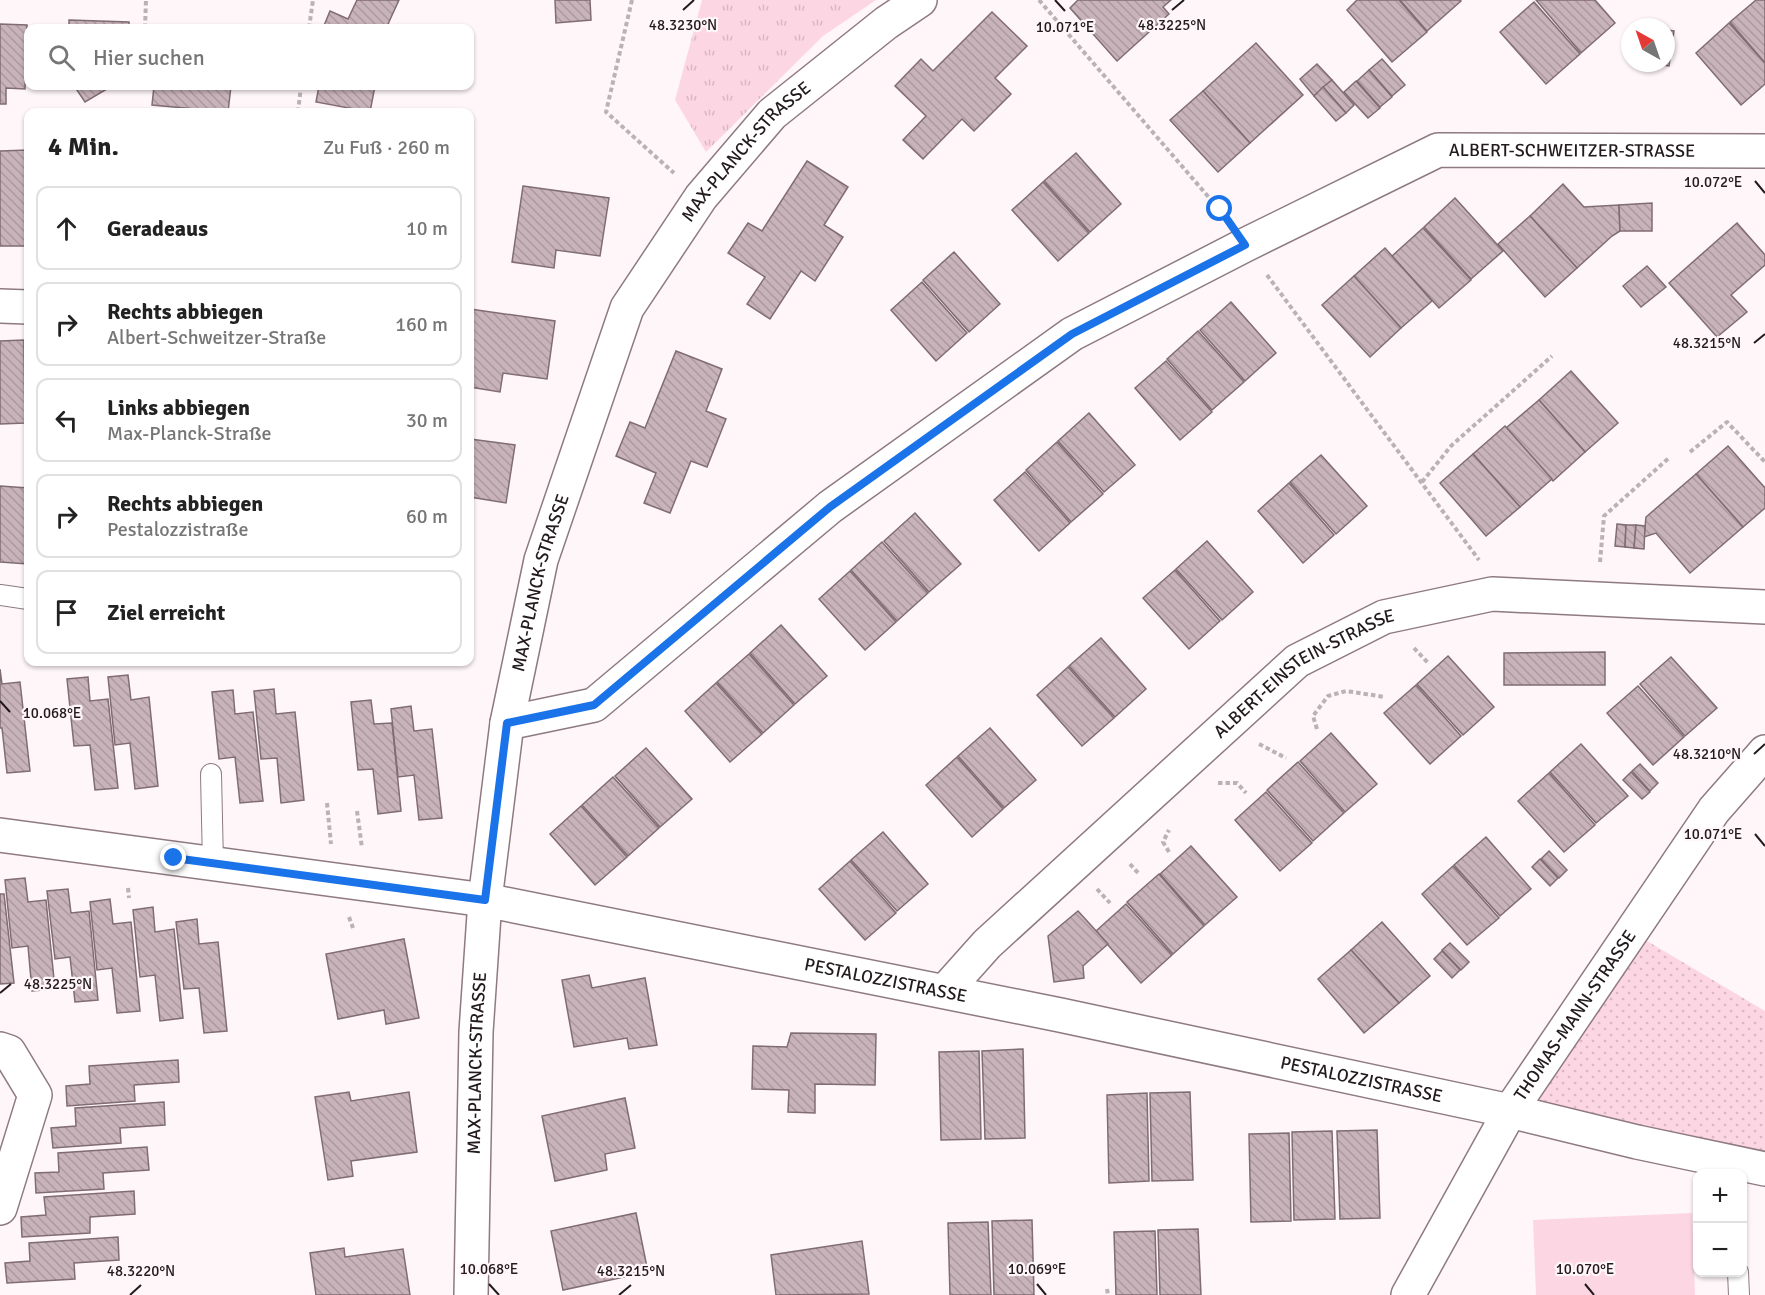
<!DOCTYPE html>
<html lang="de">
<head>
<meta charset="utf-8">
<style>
	body { margin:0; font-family:Signika,sans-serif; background:#f6f6f6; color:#222 }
	.controls { position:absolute; right:18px; bottom:18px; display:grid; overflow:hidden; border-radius:12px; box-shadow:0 2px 4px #0004 }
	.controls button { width:54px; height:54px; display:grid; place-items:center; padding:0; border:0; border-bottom:2px solid #e0e0e0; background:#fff; color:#222; font:30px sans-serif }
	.compass { position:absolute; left:1621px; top:18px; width:54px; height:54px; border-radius:50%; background:#fff; box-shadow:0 2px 4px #0004; rotate:320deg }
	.stop { position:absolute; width:18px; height:18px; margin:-14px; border:4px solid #1a73e8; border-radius:50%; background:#fff }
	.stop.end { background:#1a73e8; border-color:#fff; box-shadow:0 2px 6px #0008 }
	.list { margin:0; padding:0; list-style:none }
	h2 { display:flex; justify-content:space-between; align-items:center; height:78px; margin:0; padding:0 24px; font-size:26px }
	h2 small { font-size:20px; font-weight:400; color:#767676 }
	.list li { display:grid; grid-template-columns:39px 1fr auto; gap:18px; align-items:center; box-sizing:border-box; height:84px; margin:0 12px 12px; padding:0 12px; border:2px solid #e0e0e0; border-radius:12px }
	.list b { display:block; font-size:22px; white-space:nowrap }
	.list p { margin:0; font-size:20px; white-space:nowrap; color:#767676 }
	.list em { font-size:20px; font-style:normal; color:#767676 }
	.icon { flex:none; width:33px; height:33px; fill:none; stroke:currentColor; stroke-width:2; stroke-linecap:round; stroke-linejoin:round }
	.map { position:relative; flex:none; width:1765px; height:1295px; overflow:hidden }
	.search { position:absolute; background:#fff; box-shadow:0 2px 4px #0004; left:24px; top:24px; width:450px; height:66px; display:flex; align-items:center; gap:15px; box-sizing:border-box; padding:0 21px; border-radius:12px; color:#767676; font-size:22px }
	.panel { position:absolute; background:#fff; box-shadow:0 2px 4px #0004; left:24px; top:108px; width:450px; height:558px; border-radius:12px }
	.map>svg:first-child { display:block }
	.grass { fill:url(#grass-tufts) }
	.park { fill:url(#park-dots) }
	.garden { fill:#fdd6e4 }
	.building { fill:url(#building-back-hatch); stroke:#806c73; stroke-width:1.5 }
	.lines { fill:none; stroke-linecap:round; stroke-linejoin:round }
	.lane-casing { stroke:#8e7a81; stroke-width:22 }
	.street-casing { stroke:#8e7a81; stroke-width:36 }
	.path { stroke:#bbb2b5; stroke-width:4; stroke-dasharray:4.5 3; stroke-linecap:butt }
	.lane { stroke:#fff; stroke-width:20 }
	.street { stroke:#fff; stroke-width:33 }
	.route { stroke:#1a73e8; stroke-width:8 }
	.ticks { fill:none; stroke:#221a1d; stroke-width:2 }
	.labels { text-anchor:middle; stroke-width:4.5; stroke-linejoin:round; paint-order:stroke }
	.street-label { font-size:18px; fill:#221a1d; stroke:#fff6f9 }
	.ticks-label { font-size:15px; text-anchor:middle; fill:#221a1d; stroke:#fff6f9; stroke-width:4.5; stroke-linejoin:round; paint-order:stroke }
</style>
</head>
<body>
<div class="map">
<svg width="1765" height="1295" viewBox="0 0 1765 1295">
	<defs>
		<pattern id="grass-tufts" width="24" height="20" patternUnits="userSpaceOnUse" patternTransform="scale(1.5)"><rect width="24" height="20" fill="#fdd6e4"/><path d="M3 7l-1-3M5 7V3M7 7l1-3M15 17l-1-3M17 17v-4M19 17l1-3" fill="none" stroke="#d9b7c3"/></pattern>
		<pattern id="park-dots" width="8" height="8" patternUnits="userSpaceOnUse" patternTransform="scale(1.5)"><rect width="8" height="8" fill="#fdd6e4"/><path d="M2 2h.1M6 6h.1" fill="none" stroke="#d9b7c3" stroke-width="1.8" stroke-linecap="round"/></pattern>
		<pattern id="building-back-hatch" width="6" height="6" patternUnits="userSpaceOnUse" patternTransform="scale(1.5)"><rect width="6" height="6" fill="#c8b3ba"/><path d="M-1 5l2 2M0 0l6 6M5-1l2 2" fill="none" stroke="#ac999f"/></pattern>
	</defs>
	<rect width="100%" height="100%" fill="#fff6f9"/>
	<path class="grass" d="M702,0H876L823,36L706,152L675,100Z"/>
	<path class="park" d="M1637,935L1765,1011V1163L1518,1107Z"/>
	<path class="garden" d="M1692,1213L1695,1295H1536L1533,1220Z"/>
	<g class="building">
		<path d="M357,0H399L388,24L398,28H323L330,11L348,19Z"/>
		<path d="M555,0H590L591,20L556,23Z"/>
		<path d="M1078,0H1171L1163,7L1169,14L1117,61L1070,8Z"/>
		<path d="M1357,0H1399L1427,32L1392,62L1347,10Z"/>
		<path d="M1400,0H1460L1461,1L1427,31Z"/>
		<path d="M1536,0H1595L1615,23L1581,53Z"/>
		<path d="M1756,0H1765V63L1730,22Z"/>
		<path d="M1534,2L1580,54L1546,84L1500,32Z"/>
		<path d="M992,12L1027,46L995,78L1011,94L974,131L962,119L923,159L903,140L926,116L895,86L921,59L933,71Z"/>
		<path d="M69,20L129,22V28H69Z"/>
		<path d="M1729,23L1765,63V84L1741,105L1696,53Z"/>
		<path d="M0,24L27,25L25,89L6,88V104H0Z"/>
		<path d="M1666,30L1674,31L1669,66L1653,64L1666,63Z"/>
		<path d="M1256,43L1303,95L1250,143L1203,91Z"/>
		<path d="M1382,59L1405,85L1392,96L1369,70Z"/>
		<path d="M1317,64L1332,80L1314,96L1300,79Z"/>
		<path d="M1369,70L1392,97L1380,107L1357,81Z"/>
		<path d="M1332,80L1354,105L1346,113L1323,87Z"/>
		<path d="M1356,81L1380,108L1368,118L1344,92Z"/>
		<path d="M67,86H112L85,102L75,87Z"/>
		<path d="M154,86H231L228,112L152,105Z"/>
		<path d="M319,86H375L370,112L316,102Z"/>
		<path d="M1323,87L1346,113L1336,121L1314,96Z"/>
		<path d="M1203,91L1250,143L1218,172L1170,120Z"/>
		<path d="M28,150V246H0V151Z"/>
		<path d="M1076,153L1121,204L1090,232L1044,181Z"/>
		<path d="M807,161L848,187L824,225L843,237L815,281L801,271L770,319L747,304L765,277L728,253L748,223L762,231Z"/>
		<path d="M1043,182L1089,233L1058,261L1012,210Z"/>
		<path d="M1563,184L1584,207L1619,205L1620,231L1612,236L1577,268L1530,216Z"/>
		<path d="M523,186L609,198L600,256L556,250L554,268L512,262Z"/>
		<path d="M1455,198L1503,251L1471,279L1424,227Z"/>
		<path d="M1652,203V231H1620L1619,205Z"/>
		<path d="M1530,216L1577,268L1545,297L1498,244Z"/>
		<path d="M1737,223L1765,255V265L1731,295L1747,312L1717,337L1669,283Z"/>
		<path d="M1423,228L1471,280L1439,308L1392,256Z"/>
		<path d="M1385,248L1432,301L1401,328L1354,276Z"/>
		<path d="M954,252L1000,304L969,332L923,280Z"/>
		<path d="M1647,266L1666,287L1641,307L1623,286Z"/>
		<path d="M1354,276L1401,328L1370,357L1322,305Z"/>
		<path d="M922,282L967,333L936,361L891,310Z"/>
		<path d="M1231,302L1276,353L1245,381L1200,330Z"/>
		<path d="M470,309L555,321L547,379L503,373L500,392L470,387Z"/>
		<path d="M1198,331L1244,382L1212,410L1167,359Z"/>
		<path d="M24,340L25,423L0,424V341Z"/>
		<path d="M676,351L722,369L706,411L726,419L707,467L691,461L670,513L644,503L656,473L616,456L630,422L645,428Z"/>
		<path d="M1166,361L1212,412L1180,440L1135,388Z"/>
		<path d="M1571,371L1618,423L1585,452L1539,400Z"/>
		<path d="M1539,400L1585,452L1553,481L1506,428Z"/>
		<path d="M1089,413L1135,465L1104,492L1058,441Z"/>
		<path d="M1505,426L1552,479L1520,507L1473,454Z"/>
		<path d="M470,439L515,445L506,503L470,497Z"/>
		<path d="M1057,442L1103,494L1071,522L1026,470Z"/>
		<path d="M1728,446L1765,488V508L1743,527L1696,474Z"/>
		<path d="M1473,454L1520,507L1486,536L1440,483Z"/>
		<path d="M1321,455L1367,506L1336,534L1290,482Z"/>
		<path d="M1025,472L1070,523L1039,551L994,500Z"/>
		<path d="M1696,474L1743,527L1690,573L1656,533L1644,537L1646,517Z"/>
		<path d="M1289,483L1334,535L1303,563L1258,511Z"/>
		<path d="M0,486L28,488V564L0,562Z"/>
		<path d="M915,513L961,564L929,592L884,541Z"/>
		<path d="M1617,524L1626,525L1625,547L1615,546Z"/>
		<path d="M1626,525H1636L1634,548L1625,547Z"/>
		<path d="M1636,525L1645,526L1644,549L1634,548Z"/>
		<path d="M1207,541L1253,592L1222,620L1176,569Z"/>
		<path d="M882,542L928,593L897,621L851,570Z"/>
		<path d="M1175,570L1220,621L1189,649L1143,598Z"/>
		<path d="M850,571L896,622L865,650L819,599Z"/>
		<path d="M781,625L827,676L795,704L750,653Z"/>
		<path d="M1101,638L1146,689L1115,717L1069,666Z"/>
		<path d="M1605,652V685H1504V653Z"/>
		<path d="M749,654L794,705L763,733L717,682Z"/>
		<path d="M1448,656L1494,707L1463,735L1417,684Z"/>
		<path d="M1671,657L1717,708L1685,736L1640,684Z"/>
		<path d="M1068,667L1114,718L1082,746L1037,695Z"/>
		<path d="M0,669L2,684L20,682L30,771L7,773L2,728H0Z"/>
		<path d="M128,675L131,700L149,697L158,786L135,789L130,743L115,745L108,677Z"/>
		<path d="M88,677L90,701L108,699L118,788L95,790L90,745L74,746L67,679Z"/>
		<path d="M716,683L762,734L730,762L685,711Z"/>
		<path d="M1416,685L1461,736L1430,764L1384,713Z"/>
		<path d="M1638,686L1684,737L1653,765L1607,713Z"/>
		<path d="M274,689L276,714L295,712L304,800L281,803L277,758L261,759L254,691Z"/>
		<path d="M233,690L235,714L253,712L263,801L240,803L235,757L219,759L212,692Z"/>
		<path d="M371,700L374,724L392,723L401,811L378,814L373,769L358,770L351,702Z"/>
		<path d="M411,706L414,731L432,729L442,818L419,820L414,775L398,777L391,709Z"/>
		<path d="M990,728L1036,780L1004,808L958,756Z"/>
		<path d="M1331,733L1377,784L1345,812L1300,761Z"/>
		<path d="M1581,744L1628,796L1596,823L1550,772Z"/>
		<path d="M646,748L692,799L660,827L615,776Z"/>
		<path d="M957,757L1003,809L972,837L926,785Z"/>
		<path d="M1298,762L1344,813L1313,841L1267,790Z"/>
		<path d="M1640,764L1658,783L1650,791L1632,771Z"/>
		<path d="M1631,772L1650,792L1642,799L1623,780Z"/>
		<path d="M1549,773L1595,825L1564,852L1518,801Z"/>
		<path d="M613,777L659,828L628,856L582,805Z"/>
		<path d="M1266,792L1312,843L1280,871L1235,820Z"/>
		<path d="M581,806L627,857L595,885L550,834Z"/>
		<path d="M883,832L928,884L897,911L851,860Z"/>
		<path d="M1486,837L1531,889L1500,916L1454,865Z"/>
		<path d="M1191,846L1237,897L1205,925L1160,874Z"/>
		<path d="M1549,851L1567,870L1559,878L1541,859Z"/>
		<path d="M1540,859L1558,878L1550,886L1532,867Z"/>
		<path d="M850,861L896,913L865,940L819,889Z"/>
		<path d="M1453,866L1499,918L1467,945L1422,894Z"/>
		<path d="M1159,874L1204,926L1173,954L1127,902Z"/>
		<path d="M25,878L28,902L46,900L55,989L32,991L28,946L12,948L5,880Z"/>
		<path d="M68,889L71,913L89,911L98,1000L75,1002L70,957L55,959L47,891Z"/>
		<path d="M0,894H4L14,983L0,984Z"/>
		<path d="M110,899L113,924L131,922L140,1011L117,1013L112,968L97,970L90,902Z"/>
		<path d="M1126,904L1172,955L1141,983L1096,931Z"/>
		<path d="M153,907L155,932L174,929L183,1018L160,1021L155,975L140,977L133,910Z"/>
		<path d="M1078,911L1108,944L1083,966L1084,978L1054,982L1048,936Z"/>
		<path d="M197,919L199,944L218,942L227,1031L204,1033L199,988L184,989L176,922Z"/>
		<path d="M1382,922L1430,976L1399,1003L1351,950Z"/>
		<path d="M404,939L419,1018L386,1024L384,1010L338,1019L326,954Z"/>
		<path d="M1450,943L1469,962L1461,970L1442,950Z"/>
		<path d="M1351,950L1399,1003L1364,1033L1318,979Z"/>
		<path d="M1442,951L1460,970L1452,978L1434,959Z"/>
		<path d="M589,975L592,988L645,978L657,1045L629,1049L627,1038L574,1047L562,980Z"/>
		<path d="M791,1033L876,1034L875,1085L815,1084V1113L788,1112L789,1090L752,1089L753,1046L787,1047Z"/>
		<path d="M1023,1049L1025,1138L985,1139L982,1051Z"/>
		<path d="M979,1051L981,1139L941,1140L939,1052Z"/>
		<path d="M178,1060L179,1082L134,1085L135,1101L67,1106L66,1086L90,1084L89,1066Z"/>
		<path d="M349,1092L351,1101L409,1092L417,1152L351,1161L353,1176L328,1180L315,1097Z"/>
		<path d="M1190,1092L1193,1180L1152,1181L1150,1093Z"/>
		<path d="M1147,1093L1149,1181L1109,1183L1107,1095Z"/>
		<path d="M625,1098L635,1148L605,1154L607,1170L555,1181L542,1116Z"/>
		<path d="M164,1102L165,1125L120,1128L121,1143L53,1148L51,1128L76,1126L75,1108Z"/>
		<path d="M1377,1130L1380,1218L1340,1219L1337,1131Z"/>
		<path d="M1332,1131L1335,1219L1294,1220L1292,1132Z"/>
		<path d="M1289,1133L1291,1221L1251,1222L1249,1134Z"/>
		<path d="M147,1147L149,1170L103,1173L104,1189L36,1193L35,1173L59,1172L58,1153Z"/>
		<path d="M134,1191L135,1214L90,1217V1233L22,1237L21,1217L46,1215L44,1197Z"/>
		<path d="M636,1213L648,1272L563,1290L551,1231Z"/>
		<path d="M1032,1220L1034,1295H994L992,1221Z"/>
		<path d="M988,1222L991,1295H950L948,1223Z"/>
		<path d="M1198,1229L1201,1295H1160L1158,1230Z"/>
		<path d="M1155,1231L1157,1295H1116L1114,1232Z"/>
		<path d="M118,1237L119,1260L74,1263L75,1279L7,1283L5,1263L30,1261L29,1243Z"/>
		<path d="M862,1241L869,1294L776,1295L771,1255Z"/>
		<path d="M344,1248L345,1257L403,1249L410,1295H316L310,1253Z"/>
	</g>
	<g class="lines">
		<defs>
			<g id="lane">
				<path d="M0,595L28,599"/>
				<path d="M211,774L213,864"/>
				<path d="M1738,1272L1739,1295"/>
			</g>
			<g id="street">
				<path d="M0,306L28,307"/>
				<path id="s1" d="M507,723L594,705L830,507L1072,334L1245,245L1438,150L1765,151"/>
				<path id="s2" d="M0,835L485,900L1060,1015L1510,1111L1637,1142L1765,1169"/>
				<path id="s3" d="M945,991L987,944L1297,661L1384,617L1492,594L1765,607"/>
				<path d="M0,1049L9,1052L35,1095L0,1208"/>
				<path id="s4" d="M471,1295L476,1032L485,900L507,723L541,560L627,308L701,197L772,114L886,23L920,0"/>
				<path id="s5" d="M1408,1295L1510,1111L1714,810L1765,752"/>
			</g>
		</defs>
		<use href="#lane" class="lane-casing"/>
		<use href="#street" class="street-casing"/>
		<g class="path">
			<path d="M632,0L606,112L674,173"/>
			<path d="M1039,0L1224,215"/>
			<path d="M145,28L146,0"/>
			<path d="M309,28L313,0"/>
			<path d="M298,112L301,86"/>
			<path d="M1267,275L1479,560"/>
			<path d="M1690,452L1727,422L1765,462"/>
			<path d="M1422,482L1451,446L1552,356"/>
			<path d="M1600,562L1604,516L1670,457"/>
			<path d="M1414,648L1429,664"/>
			<path d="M1317,729L1313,716L1328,696L1346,691L1385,697"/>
			<path d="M1259,744L1286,758"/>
			<path d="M1218,783H1237L1246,793"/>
			<path d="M327,803L331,844"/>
			<path d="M357,811L362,848"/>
			<path d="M1169,852L1163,842L1169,830"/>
			<path d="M1130,864L1139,874"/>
			<path d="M128,888L129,898"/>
			<path d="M1097,889L1110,903"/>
			<path d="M349,917L353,928"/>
			<path d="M1107,1289L1108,1295"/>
		</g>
		<use href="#lane" class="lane"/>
		<use href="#street" class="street"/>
	</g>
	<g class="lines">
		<path class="route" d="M174,858L485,900L507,723L594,705L830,507L1072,334L1245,245L1220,209"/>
	</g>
	<path class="ticks" d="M1055,0L1065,11M683,10L694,0M1172,10L1184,0M1755,181L1765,193M1754,343L1765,334M0,701L10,712M1754,754L1765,744M1755,834L1765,846M0,993L11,984M489,1284L499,1295M1037,1284L1046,1295M1585,1284L1594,1295M130,1295L141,1285M619,1295L631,1285"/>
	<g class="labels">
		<g class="street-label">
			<text dy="6" stroke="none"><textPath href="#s1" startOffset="1238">ALBERT-SCHWEITZER-STRASSE</textPath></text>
			<text dy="6" stroke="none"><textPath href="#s4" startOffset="1204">MAX-PLANCK-STRASSE</textPath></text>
			<text dy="6" stroke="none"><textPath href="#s4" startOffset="718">MAX-PLANCK-STRASSE</textPath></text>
			<text dy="6" stroke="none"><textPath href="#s3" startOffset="482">ALBERT-EINSTEIN-STRASSE</textPath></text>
			<text dy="6" stroke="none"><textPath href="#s2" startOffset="898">PESTALOZZISTRASSE</textPath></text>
			<text dy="6" stroke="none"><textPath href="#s5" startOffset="326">THOMAS-MANN-STRASSE</textPath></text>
			<text dy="6" stroke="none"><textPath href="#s4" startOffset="232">MAX-PLANCK-STRASSE</textPath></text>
			<text dy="6" stroke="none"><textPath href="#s2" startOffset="1384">PESTALOZZISTRASSE</textPath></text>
		</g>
	</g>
	<g class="ticks-label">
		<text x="683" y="30">48.3230°N</text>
		<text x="1172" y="30">48.3225°N</text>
		<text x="1065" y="32">10.071°E</text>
		<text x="1713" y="187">10.072°E</text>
		<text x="1707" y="348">48.3215°N</text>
		<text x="52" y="718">10.068°E</text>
		<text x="1707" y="759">48.3210°N</text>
		<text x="1713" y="839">10.071°E</text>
		<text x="58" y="989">48.3225°N</text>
		<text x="489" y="1274">10.068°E</text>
		<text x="1037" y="1274">10.069°E</text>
		<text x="1585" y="1274">10.070°E</text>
		<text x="141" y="1276">48.3220°N</text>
		<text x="631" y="1276">48.3215°N</text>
	</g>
</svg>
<div class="controls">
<button>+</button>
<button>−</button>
</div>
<svg class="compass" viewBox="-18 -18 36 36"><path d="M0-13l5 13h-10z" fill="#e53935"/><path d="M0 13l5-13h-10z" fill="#767676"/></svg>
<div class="stop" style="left:1220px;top:209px"></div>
<div class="stop end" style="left:174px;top:858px"></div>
<div class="search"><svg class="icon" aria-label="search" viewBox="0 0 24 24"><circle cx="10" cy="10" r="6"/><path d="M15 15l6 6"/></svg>Hier suchen</div>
<section class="panel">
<h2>4 Min.<small>Zu Fuß · 260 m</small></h2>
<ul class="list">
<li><svg class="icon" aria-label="ahead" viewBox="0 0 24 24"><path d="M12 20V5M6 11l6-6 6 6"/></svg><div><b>Geradeaus</b></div><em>10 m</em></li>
<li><svg class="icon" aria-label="right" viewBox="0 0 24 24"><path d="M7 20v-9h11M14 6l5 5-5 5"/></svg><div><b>Rechts abbiegen</b><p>Albert-Schweitzer-Straße</p></div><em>160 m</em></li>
<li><svg class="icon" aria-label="left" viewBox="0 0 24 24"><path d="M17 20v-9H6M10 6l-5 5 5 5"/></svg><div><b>Links abbiegen</b><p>Max-Planck-Straße</p></div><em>30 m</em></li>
<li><svg class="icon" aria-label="right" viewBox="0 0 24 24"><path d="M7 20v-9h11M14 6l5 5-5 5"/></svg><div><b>Rechts abbiegen</b><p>Pestalozzistraße</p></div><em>60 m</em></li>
<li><svg class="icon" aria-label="arrive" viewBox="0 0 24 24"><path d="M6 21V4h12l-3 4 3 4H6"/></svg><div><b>Ziel erreicht</b></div></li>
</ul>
</section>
</div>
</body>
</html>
